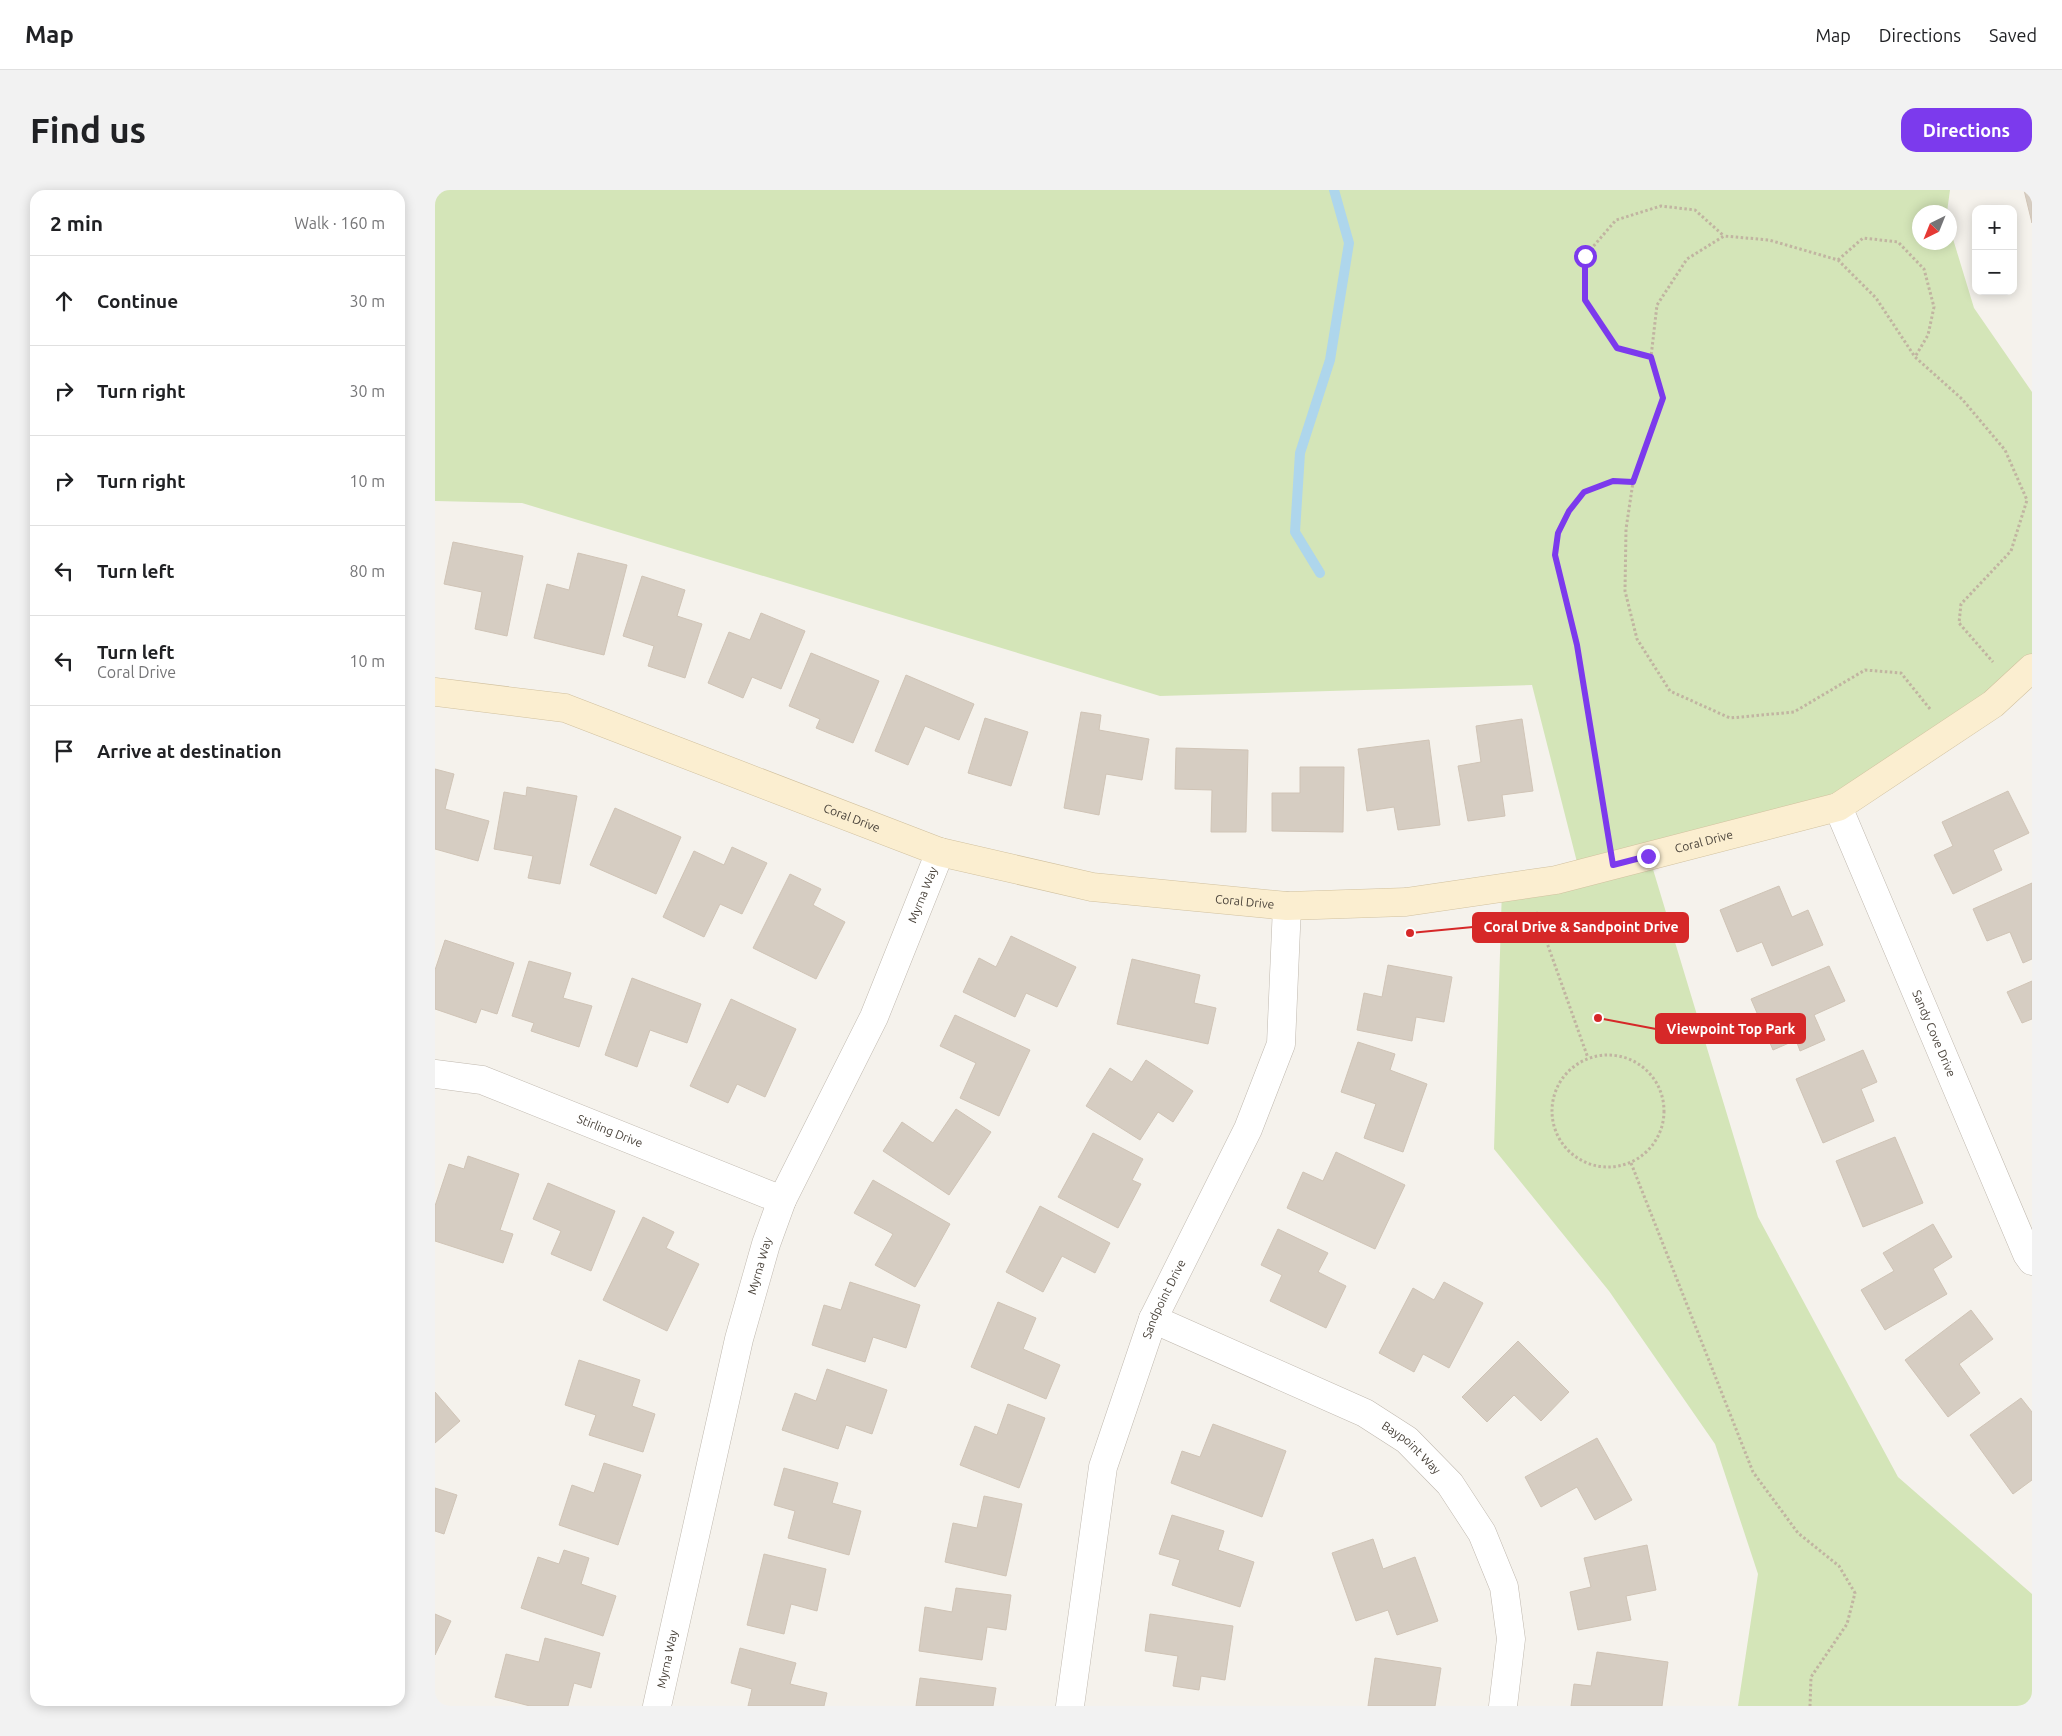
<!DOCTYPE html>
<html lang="en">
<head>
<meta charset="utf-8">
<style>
	body { margin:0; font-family:Ubuntu,sans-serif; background:#f2f2f2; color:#202124 }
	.controls { position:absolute; right:15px; top:15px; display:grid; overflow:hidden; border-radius:10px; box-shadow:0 2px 12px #0003 }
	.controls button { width:45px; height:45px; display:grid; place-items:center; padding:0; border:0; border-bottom:1px solid #e0e0e0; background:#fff; color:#202124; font:25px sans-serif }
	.compass { position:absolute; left:1477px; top:15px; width:45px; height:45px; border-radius:50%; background:#fff; box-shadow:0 2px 12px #0003; rotate:223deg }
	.stop { position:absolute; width:15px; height:15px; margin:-11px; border:4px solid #7c3aed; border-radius:50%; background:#fff }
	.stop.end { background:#7c3aed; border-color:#fff; box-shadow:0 1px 5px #0008 }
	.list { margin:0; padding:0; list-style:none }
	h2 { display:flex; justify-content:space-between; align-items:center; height:65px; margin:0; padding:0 20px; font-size:21px }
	h2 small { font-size:16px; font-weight:400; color:#757577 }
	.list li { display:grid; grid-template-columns:32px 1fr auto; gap:15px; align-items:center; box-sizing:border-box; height:90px; padding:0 20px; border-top:1px solid #e0e0e0 }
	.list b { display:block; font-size:19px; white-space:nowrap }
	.list p { margin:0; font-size:16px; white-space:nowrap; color:#757577 }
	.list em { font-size:16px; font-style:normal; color:#757577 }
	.icon { flex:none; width:28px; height:28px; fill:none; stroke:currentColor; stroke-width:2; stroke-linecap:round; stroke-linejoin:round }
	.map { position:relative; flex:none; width:1597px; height:1516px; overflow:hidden; border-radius:15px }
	header { display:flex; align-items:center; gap:30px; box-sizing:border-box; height:70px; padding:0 25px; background:#fff; border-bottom:1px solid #e0e0e0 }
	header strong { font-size:24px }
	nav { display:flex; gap:28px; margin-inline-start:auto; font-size:18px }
	.intro { display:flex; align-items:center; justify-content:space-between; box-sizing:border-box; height:120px; padding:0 30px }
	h1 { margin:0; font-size:35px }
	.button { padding:12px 22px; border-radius:15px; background:#7c3aed; color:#fff; font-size:18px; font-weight:700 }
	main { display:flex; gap:30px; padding:0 30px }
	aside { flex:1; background:#fff; border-radius:15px; box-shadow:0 2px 12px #0003 }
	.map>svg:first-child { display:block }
	.green { fill:#d4e5b8 }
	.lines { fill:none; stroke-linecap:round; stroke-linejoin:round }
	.stream { stroke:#aed6ec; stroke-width:10 }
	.building { fill:#d6cdc2; stroke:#d0c4b6 }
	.street-casing { stroke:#c0b9af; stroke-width:29 }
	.secondary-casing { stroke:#d1c19f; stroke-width:29 }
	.path { stroke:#c1b4a1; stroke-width:3; stroke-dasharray:2.5 2.5; stroke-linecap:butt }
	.street { stroke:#fff; stroke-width:28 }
	.secondary { stroke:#fbeed0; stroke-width:28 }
	.route { stroke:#7c3aed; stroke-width:6 }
	.labels { text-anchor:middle; stroke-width:4; stroke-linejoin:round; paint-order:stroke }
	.street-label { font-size:12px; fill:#49423a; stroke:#fff }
	.leader { fill:none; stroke:#d62828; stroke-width:2 }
	.callout-dot { fill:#d62828; stroke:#fff; stroke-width:2 }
	.callout { fill:#d62828; stroke:#d62828; stroke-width:2 }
	.callout-label { font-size:14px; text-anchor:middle; font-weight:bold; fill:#fff }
</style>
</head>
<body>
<header>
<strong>Map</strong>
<nav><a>Map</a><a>Directions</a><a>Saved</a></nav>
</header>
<div class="intro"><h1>Find us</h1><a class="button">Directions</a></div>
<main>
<aside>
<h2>2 min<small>Walk · 160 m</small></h2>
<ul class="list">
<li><svg class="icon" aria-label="ahead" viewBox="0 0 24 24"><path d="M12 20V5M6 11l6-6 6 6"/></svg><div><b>Continue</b></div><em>30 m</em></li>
<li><svg class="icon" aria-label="right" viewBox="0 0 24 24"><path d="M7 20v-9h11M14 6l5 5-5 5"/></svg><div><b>Turn right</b></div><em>30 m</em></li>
<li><svg class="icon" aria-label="right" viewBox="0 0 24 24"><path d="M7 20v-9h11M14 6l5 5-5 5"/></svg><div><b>Turn right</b></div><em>10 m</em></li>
<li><svg class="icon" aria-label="left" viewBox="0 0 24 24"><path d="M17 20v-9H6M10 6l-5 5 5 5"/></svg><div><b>Turn left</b></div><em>80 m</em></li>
<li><svg class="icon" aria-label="left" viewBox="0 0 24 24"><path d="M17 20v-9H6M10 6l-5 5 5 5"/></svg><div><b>Turn left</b><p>Coral Drive</p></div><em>10 m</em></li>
<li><svg class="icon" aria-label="arrive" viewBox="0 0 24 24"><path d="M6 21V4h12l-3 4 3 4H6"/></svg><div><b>Arrive at destination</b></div></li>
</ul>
</aside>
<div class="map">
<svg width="1597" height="1516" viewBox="0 0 1597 1516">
	<rect width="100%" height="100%" fill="#f5f2ec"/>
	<path class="green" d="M0,0H1515L1512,22H1484V52H1514L1515,39L1539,118L1597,202V478L1403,617L1214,666L1323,1027L1463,1287L1597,1404V1516H1303L1323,1384L1280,1254L1174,1101L1059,959L1067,698L1145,684L1097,495L725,506L87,313L0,311Z"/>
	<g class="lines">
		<path class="stream" d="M885,383L860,342L865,263L895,170L914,53L899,0"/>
	</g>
	<g class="building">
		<path d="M1589,0H1597V33Z"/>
		<path d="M18,352L88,366L72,446L40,439L47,402L9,394Z"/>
		<path d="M143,363L192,375L169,465L99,448L112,394L134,400Z"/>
		<path d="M207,386L250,400L242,426L267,434L250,488L213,476L219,456L188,446Z"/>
		<path d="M326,423L370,441L346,499L317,487L308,508L273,493L294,442L315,450Z"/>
		<path d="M376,463L444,491L418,553L381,538L385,529L354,516Z"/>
		<path d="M471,485L539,514L524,550L490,536L473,575L440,561Z"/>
		<path d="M646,522L666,525L664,540L714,549L707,590L671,584L664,625L629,618Z"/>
		<path d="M550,528L593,542L576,596L533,583Z"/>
		<path d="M1087,529L1098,601L1067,605L1070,626L1033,631L1023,576L1046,572L1041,536Z"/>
		<path d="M994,550L1005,635L963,640L959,617L932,621L923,559Z"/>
		<path d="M741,558L813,560L811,642H776L777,600L740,599Z"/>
		<path d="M865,577H909L908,642L837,641V603H865Z"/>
		<path d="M0,579L19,584L10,619L54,631L43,671L0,659Z"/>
		<path d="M92,597L142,606L125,694L93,688L98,666L59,659L69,602L91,606Z"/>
		<path d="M1573,601L1594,643L1558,660L1567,680L1518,704L1499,665L1518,656L1507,632Z"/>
		<path d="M180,618L246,647L221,704L155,675Z"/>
		<path d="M297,657L332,673L307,724L285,714L269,747L228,727L259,661L289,675Z"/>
		<path d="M355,684L386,699L378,715L410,732L381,789L318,758Z"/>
		<path d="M1597,693V769L1588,773L1575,742L1552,751L1538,719Z"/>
		<path d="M1344,696L1357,727L1373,720L1388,755L1337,776L1327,752L1302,762L1285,720Z"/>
		<path d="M576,746L641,777L622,817L591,803L580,827L528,802L544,768L561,777Z"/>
		<path d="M10,750L79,773L62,824L46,819L41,833L0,819V780Z"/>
		<path d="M697,769L765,785L759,813L781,818L773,854L682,834Z"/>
		<path d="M94,771L136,783L128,808L157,816L144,857L96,841L99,833L77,826Z"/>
		<path d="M953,775L1017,787L1009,832L981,827L977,851L922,840L929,803L947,807Z"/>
		<path d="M1394,776L1410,811L1379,825L1390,850L1365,861L1361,850L1338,860L1316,809Z"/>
		<path d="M197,788L266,814L252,853L215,840L202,877L170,865Z"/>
		<path d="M1597,791V829L1587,833L1572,802Z"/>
		<path d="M296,809L361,839L330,907L302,894L293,913L255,896Z"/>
		<path d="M520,825L595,860L564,926L525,908L541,873L505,856Z"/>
		<path d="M923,852L960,864L955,880L992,894L968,962L929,948L941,914L906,902Z"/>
		<path d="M1428,860L1442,892L1426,899L1439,931L1388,953L1361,889Z"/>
		<path d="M711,870L758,901L738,932L723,922L705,950L651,916L675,878L697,892Z"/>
		<path d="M521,919L556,942L514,1005L448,961L467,932L498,953Z"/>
		<path d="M658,943L708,969L697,990L706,994L683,1038L623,1007Z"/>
		<path d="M1460,947L1488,1013L1428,1037L1401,971Z"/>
		<path d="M901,962L970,995L940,1059L852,1018L868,982L888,991Z"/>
		<path d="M33,966L84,984L65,1040L78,1044L68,1073L0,1051V1016L14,974L29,979Z"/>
		<path d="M438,990L515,1034L480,1097L440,1075L458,1044L419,1023Z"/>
		<path d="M113,993L180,1021L156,1081L116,1064L126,1041L98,1029Z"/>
		<path d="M605,1016L675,1053L660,1083L627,1066L608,1102L571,1082Z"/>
		<path d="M208,1027L239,1042L231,1058L264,1074L232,1141L168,1110Z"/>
		<path d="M1498,1034L1517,1067L1498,1079L1512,1104L1450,1140L1426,1100L1459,1081L1448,1063Z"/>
		<path d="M843,1039L893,1063L883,1082L911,1096L891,1138L835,1111L847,1085L826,1075Z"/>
		<path d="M415,1092L485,1115L471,1158L438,1147L430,1172L377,1155L389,1115L406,1120Z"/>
		<path d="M1009,1092L1048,1113L1014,1178L988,1164L979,1182L944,1163L978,1098L999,1110Z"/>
		<path d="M563,1112L601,1128L588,1159L625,1175L611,1209L536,1177Z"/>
		<path d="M1536,1120L1558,1149L1524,1174L1545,1203L1513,1227L1470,1170Z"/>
		<path d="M1083,1151L1134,1202L1106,1231L1079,1205L1052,1232L1027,1207Z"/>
		<path d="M144,1170L205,1190L197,1216L220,1224L208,1262L154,1245L161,1225L130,1215Z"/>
		<path d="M392,1179L452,1200L437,1244L411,1235L403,1259L347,1240L360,1203L381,1211Z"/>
		<path d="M0,1202L25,1231L0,1253Z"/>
		<path d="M1586,1208L1597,1222V1290L1578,1304L1535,1245Z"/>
		<path d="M573,1214L610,1228L584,1298L525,1275L540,1236L562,1245Z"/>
		<path d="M778,1234L851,1261L827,1327L736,1293L747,1261L765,1267Z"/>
		<path d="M1162,1248L1197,1310L1160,1330L1142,1297L1106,1317L1090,1287Z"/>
		<path d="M169,1273L206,1285L183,1355L124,1335L137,1295L159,1303Z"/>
		<path d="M349,1278L403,1293L397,1313L426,1321L414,1365L353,1348L360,1321L339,1315Z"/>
		<path d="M0,1298L22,1305L9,1344L0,1341Z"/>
		<path d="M549,1306L587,1314L571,1386L510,1372L518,1333L542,1338Z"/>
		<path d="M737,1325L789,1341L783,1360L819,1372L805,1417L737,1395L745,1370L724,1364Z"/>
		<path d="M938,1349L948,1379L980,1367L1003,1431L962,1445L953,1420L921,1431L897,1363Z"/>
		<path d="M1212,1355L1221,1400L1191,1406L1196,1430L1143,1440L1135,1402L1156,1397L1149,1368Z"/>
		<path d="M129,1360L154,1368L146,1394L181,1406L168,1446L86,1418L103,1367L124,1374Z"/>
		<path d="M329,1364L391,1379L382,1421L356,1414L349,1444L312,1435Z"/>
		<path d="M521,1398L576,1405L571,1440L552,1437L547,1470L484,1461L490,1417L517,1422Z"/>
		<path d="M0,1424L16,1431L0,1465Z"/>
		<path d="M715,1424L798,1436L790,1490L766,1486L764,1500L738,1496L743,1466L710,1461Z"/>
		<path d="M110,1448L165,1463L156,1498L139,1493L133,1516H95L60,1507L71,1464L104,1472Z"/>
		<path d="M305,1458L361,1473L355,1494L392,1503L389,1516H313L317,1499L296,1493Z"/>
		<path d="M1162,1462L1233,1472L1227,1516H1136L1139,1494L1156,1496Z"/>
		<path d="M940,1468L1006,1478L1000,1516H933Z"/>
		<path d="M485,1488L561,1498L558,1516H481Z"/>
	</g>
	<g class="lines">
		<defs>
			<g id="street">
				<path id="s1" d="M1403,617L1592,1064L1597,1071"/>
				<path id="s2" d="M0,884L47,890L347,1010"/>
				<path id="s3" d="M718,1129L930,1223L972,1250L1015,1294L1047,1343L1069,1397L1076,1449L1068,1516"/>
				<path id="s4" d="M222,1516L304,1149L331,1054L347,1010L439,827L505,662"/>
				<path id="s5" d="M635,1516L668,1277L718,1129L813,939L846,854L852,716"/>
			</g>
			<g id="secondary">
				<path id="s6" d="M0,502L130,518L505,662L657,697L852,716L971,712L1121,690L1403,617L1558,514L1597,478"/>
			</g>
		</defs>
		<use href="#street" class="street-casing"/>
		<use href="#secondary" class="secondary-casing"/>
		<g class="path">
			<path d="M1403,70L1428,48L1463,52L1489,79L1499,117L1493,145L1480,167"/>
			<path d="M1216,167L1182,158L1150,110V66L1181,30L1226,16L1260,20L1289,46"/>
			<path d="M1495,519L1466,483L1430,480L1359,522L1295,528L1235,501L1202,449L1190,401L1191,339L1198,292L1228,208L1216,167L1222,115L1252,69L1289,46L1334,50L1403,70L1441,108L1480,167L1527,209L1570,260L1592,310L1576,361L1526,414L1524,433L1558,472"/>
			<path d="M1173,645L1142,455L1120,365L1123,343L1134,321L1149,302L1178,291L1198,292"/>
			<path d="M1101,722L1153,868"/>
			<circle cx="1173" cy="921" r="56"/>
			<path d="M1196,973L1318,1282L1363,1343L1404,1376L1420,1403L1412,1434L1376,1487L1375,1516"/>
		</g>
		<use href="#street" class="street"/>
		<use href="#secondary" class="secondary"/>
	</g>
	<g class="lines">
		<path class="route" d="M1150,66V110L1182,158L1216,167L1228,208L1198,292L1178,291L1149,302L1134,321L1123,343L1120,365L1142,455L1178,675L1213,666"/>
	</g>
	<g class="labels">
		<g class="street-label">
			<text dy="4" stroke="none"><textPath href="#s6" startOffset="438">Coral Drive</textPath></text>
			<text dy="4" stroke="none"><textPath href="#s6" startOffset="1308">Coral Drive</textPath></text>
			<text dy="4" stroke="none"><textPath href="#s4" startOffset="858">Myrna Way</textPath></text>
			<text dy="4" stroke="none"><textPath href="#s6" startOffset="842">Coral Drive</textPath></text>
			<text dy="4" stroke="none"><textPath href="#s1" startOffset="246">Sandy Cove Drive</textPath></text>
			<text dy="4" stroke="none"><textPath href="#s2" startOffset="185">Stirling Drive</textPath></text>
			<text dy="4" stroke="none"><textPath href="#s4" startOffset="452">Myrna Way</textPath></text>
			<text dy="4" stroke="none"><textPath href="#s5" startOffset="420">Sandpoint Drive</textPath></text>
			<text dy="4" stroke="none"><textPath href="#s3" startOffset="290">Baypoint Way</textPath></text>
			<text dy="4" stroke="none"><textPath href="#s4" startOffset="48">Myrna Way</textPath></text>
		</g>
	</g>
	<path class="leader" d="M975 743L1038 737M1163 828L1221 839"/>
	<g class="callout-dot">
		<circle cx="975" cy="743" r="5"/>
		<circle cx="1163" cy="828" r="5"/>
	</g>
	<g class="callout">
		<rect x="1038" y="723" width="215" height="29" rx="5"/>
		<rect x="1221" y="824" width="149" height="29" rx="5"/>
	</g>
	<g class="callout-label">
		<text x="1146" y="742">Coral Drive &amp; Sandpoint Drive</text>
		<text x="1296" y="844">Viewpoint Top Park</text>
	</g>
</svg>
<div class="controls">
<button>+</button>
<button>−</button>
</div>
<svg class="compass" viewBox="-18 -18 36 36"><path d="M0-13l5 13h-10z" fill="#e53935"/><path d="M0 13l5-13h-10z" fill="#757577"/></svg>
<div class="stop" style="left:1150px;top:66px"></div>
<div class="stop end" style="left:1213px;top:666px"></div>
</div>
</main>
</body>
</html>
